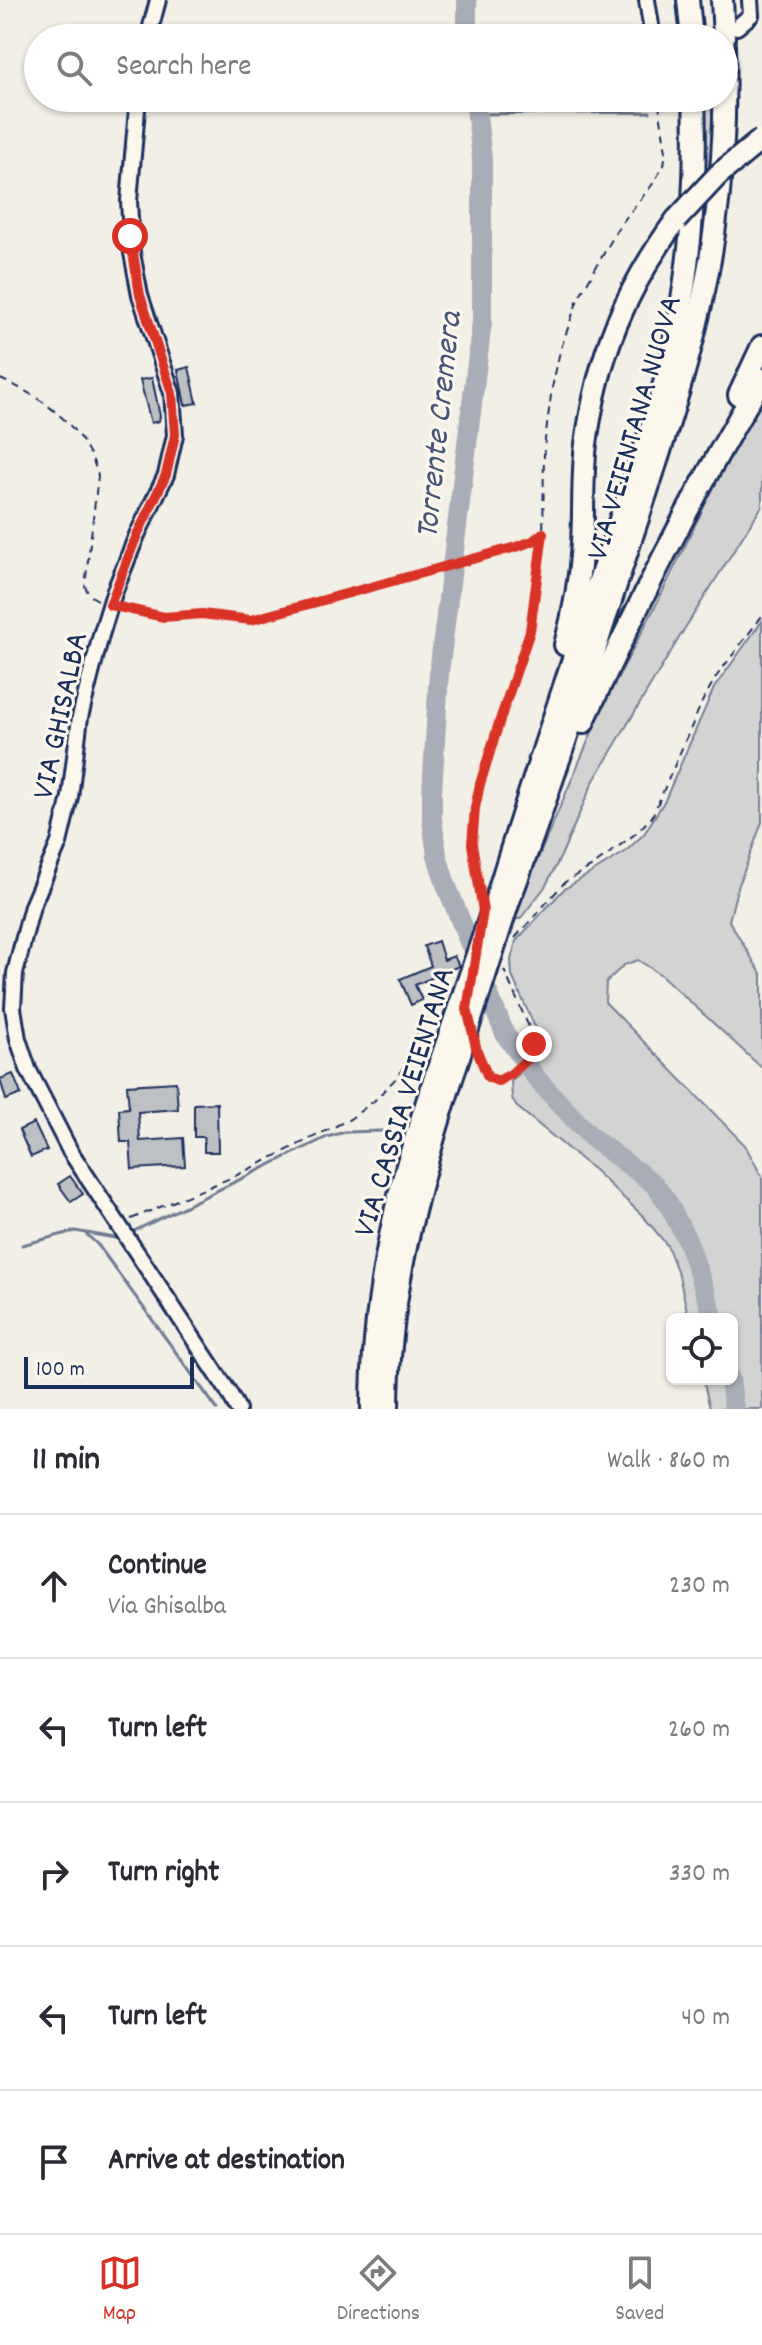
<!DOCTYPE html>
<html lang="en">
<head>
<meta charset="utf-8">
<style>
	body { margin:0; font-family:Dekko,sans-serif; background:#f7f7f7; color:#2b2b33 }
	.controls { position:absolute; right:24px; bottom:24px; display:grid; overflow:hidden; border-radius:12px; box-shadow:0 2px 6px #0004 }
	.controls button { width:72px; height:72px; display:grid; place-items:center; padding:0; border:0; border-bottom:2px solid #e1e1e2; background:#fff; color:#2b2b33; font:40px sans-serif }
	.scale { position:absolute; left:24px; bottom:20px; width:170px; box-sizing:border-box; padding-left:8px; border:4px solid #1b2f5e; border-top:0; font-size:22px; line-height:28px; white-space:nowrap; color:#1b2f5e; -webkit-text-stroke:6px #fbf7ec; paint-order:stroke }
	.stop { position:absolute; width:24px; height:24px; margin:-18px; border:6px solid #d93025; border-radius:50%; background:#fff }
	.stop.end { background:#d93025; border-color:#fff; box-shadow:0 2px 8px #0008 }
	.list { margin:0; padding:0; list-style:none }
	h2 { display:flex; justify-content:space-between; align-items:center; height:104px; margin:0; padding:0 32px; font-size:34px }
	h2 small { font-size:26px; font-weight:400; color:#7c7c81 }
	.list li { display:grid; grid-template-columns:52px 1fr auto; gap:24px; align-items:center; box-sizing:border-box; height:144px; padding:0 32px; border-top:2px solid #e1e1e2 }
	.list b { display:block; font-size:30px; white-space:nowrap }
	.list p { margin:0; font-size:26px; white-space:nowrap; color:#7c7c81 }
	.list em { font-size:26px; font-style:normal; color:#7c7c81 }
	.icon { flex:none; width:44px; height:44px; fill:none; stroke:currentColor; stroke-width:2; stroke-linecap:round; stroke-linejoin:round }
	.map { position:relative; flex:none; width:762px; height:1409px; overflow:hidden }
	.search { position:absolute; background:#fff; box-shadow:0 2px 6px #0004; left:24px; right:24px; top:24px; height:88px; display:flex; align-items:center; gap:20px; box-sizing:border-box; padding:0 28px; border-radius:44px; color:#7c7c81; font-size:30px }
	.sheet { height:824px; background:#fff }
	nav { display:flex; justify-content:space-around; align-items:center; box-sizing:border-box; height:112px; border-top:2px solid #e1e1e2; background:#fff; font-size:22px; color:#7c7c81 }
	nav a { display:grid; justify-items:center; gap:4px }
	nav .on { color:#d93025 }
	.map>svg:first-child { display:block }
	.green { fill:#d2d3d2; stroke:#768198; stroke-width:2 }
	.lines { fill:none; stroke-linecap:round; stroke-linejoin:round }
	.stream { stroke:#707b93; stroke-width:3 }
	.river { stroke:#a9adb7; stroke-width:20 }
	.building { fill:#bdc0c4; stroke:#1b2f5e; stroke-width:2 }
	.minor-casing { stroke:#1b2f5e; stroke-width:20 }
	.highway-casing { stroke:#1b2f5e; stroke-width:26 }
	.path { stroke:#1b2f5e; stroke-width:2; stroke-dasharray:8 6; stroke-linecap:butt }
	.minor { stroke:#fbf7ec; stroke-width:14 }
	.highway { stroke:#fbf7ec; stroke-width:20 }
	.highway-bridge-casing { stroke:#1b2f5e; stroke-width:26; stroke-linecap:butt }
	.highway-bridge { stroke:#fbf7ec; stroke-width:20 }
	.route { stroke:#d93025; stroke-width:10 }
	.labels { text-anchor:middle; stroke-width:6; stroke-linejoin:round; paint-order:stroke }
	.street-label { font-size:32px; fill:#1b2f5e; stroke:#fbf7ec }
	.water-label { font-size:34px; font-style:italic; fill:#465579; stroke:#fbf7ec }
</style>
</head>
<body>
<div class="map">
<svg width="762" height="1409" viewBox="0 0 762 1409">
	<rect width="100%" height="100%" fill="#f2efe6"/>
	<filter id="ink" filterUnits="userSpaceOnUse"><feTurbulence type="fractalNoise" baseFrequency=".0125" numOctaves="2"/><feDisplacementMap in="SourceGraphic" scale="16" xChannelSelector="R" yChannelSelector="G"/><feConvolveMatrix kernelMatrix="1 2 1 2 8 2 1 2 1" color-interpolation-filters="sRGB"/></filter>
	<g filter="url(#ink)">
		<g class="green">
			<path d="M705,98H717L716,165L704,174Z"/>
			<path d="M762,394V506L685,628L593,782L561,856L545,887L520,919H512L604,704L659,599L745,423Z"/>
			<path d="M762,621V822L736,893L729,921L762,975V1068L661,975L638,960L624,965L606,982L605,1002L745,1145L762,1177V1409H710L703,1379H732V1319H689L679,1276L667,1245L643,1216L594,1170L516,1106L512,1098L511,1081L537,1057L543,1045L512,976L511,960L516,941L563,890L625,852L644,834L665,800L714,688Z"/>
		</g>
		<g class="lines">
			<g class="stream">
				<path d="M478,114L650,112"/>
				<path d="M85,1233L98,1245L217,1409"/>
				<path d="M130,1233L327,1137L345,1132L383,1131"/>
				<path d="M22,1245L75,1231L115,1238L120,1236"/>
			</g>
			<g class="river">
				<path d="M467,0V38"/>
				<path d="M470,944L445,882L437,855L432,819V793L439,673L482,322V159L475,98"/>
				<path d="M488,993L505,1034L537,1079L591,1137L654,1184L668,1203L688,1242L714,1319"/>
				<path d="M730,1379L734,1409"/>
			</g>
		</g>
		<g class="building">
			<path d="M189,367L197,403L185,405L178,370Z"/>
			<path d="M152,378L160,416L159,421L151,423L140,380Z"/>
			<path d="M438,941L444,960L454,956L459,966L415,985L422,1000L411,1005L400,979L431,966L424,946Z"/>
			<path d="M13,1074L21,1094L6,1100L0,1079Z"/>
			<path d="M176,1082L178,1109L138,1112L140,1141L183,1138L185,1166L132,1169L130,1142H121L119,1109L129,1108L127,1085Z"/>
			<path d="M217,1103L218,1152H204V1137H194V1104Z"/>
			<path d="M34,1123L47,1150L31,1157L19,1130Z"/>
			<path d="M70,1176L83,1194L71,1202L58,1184Z"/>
		</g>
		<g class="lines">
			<defs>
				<g id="minor">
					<path d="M647,0L653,38"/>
					<path d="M737,27L751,15L750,0"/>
					<path d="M148,38L158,0"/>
					<path d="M138,98L129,201L132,253L140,295L172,393L175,435L166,475L137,535L114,593L101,635L80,717L70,797L59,843L32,906L15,973L13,1008L18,1039L28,1069L70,1151L228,1391L238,1409"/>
				</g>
				<g id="highway">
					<path d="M688,0L692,38"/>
					<path d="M722,0L724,38"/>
					<path d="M739,395L762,346"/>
					<path d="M565,645C574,612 580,577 582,543C584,510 582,477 586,444C598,355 624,292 676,220"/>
					<path d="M583,723C637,605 695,490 762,379"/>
					<path d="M509,901C550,793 584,683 620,573C656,462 698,349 714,234C723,171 726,108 724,46"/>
					<path d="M495,902C528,793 564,686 600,578C620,518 642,459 660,399C688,300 698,200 694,98"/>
					<path d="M372,1409C372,1339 382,1268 398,1199C407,1161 420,1124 432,1086"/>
					<path d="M388,1409C388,1298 416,1193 449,1088"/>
				</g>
			</defs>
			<use href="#minor" class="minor-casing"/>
			<use href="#highway" class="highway-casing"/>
			<g class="path">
				<path d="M0,379C44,397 86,429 98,476L85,586L89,595L98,600"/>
				<path d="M123,608L164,617L202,614L251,620L516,547L533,541L542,534"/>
				<path d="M479,896L472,844L475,808L480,784L523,655L533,615L543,548L544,447L552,388L560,351L578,299L620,225L652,185L664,165L666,152L658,98"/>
				<path d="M515,938L565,882L594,865L635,834L652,817L703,700L716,677L762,616"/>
				<path d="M477,1051L488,1077L498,1081L511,1074L533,1054L532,1034L504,970"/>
				<path d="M131,1219L233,1177L350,1119L374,1101L400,1074L422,1024L433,1005L444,999"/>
			</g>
			<use href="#minor" class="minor"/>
			<use href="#highway" class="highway"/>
			<defs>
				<g id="highway-bridge">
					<path d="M676,220L718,175L762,139"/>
					<path d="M432,1086L495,902"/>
					<path d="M449,1088L509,901"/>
				</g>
			</defs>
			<use href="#highway-bridge" class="highway-bridge-casing"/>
			<use href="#highway-bridge" class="highway-bridge"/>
		</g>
	</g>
	<g class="lines" filter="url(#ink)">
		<path class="route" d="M130,236L140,295L172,393L175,435L166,475L137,535L110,605L164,617L202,614L251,620L516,547L533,541L543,533L530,631L500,720L480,784L475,808L472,844L483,911L467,1009L477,1051L488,1077L498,1081L511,1074L533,1054L534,1044"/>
	</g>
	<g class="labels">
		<g class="street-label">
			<text transform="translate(632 427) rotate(-74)" y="11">VIA VEIENTANA NUOVA</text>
			<text transform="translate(58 715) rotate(-78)" y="11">VIA GHISALBA</text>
			<text transform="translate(402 1101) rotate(-73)" y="11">VIA CASSIA VEIENTANA</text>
		</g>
		<g class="water-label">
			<text transform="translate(436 425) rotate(-84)" y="12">Torrente Cremera</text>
		</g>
	</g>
</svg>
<div class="controls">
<button><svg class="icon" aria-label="locate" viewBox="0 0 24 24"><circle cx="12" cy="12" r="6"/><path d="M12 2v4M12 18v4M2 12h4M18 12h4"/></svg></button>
</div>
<div class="scale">100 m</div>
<div class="stop" style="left:130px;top:236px"></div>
<div class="stop end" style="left:534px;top:1044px"></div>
<div class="search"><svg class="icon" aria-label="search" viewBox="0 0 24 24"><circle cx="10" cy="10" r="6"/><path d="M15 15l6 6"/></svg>Search here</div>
</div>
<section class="sheet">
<h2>11 min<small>Walk · 860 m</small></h2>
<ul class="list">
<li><svg class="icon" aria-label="ahead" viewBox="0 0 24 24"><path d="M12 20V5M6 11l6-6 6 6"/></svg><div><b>Continue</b><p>Via Ghisalba</p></div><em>230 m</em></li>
<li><svg class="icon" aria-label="left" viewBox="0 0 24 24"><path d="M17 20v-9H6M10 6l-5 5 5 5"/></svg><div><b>Turn left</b></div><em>260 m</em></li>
<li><svg class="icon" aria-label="right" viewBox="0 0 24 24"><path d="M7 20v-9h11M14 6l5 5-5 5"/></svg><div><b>Turn right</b></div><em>330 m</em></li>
<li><svg class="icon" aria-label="left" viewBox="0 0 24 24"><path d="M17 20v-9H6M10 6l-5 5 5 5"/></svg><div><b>Turn left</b></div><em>40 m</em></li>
<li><svg class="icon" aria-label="arrive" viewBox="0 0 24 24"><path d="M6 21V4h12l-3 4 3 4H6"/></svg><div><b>Arrive at destination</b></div></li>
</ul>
</section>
<nav>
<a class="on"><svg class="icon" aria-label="map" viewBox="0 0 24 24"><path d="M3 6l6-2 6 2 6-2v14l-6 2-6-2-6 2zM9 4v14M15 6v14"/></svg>Map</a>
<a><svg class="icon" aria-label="directions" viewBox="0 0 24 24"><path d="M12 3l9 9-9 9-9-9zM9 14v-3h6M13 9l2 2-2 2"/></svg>Directions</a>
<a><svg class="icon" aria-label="saved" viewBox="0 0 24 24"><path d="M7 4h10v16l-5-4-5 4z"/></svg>Saved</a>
</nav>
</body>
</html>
